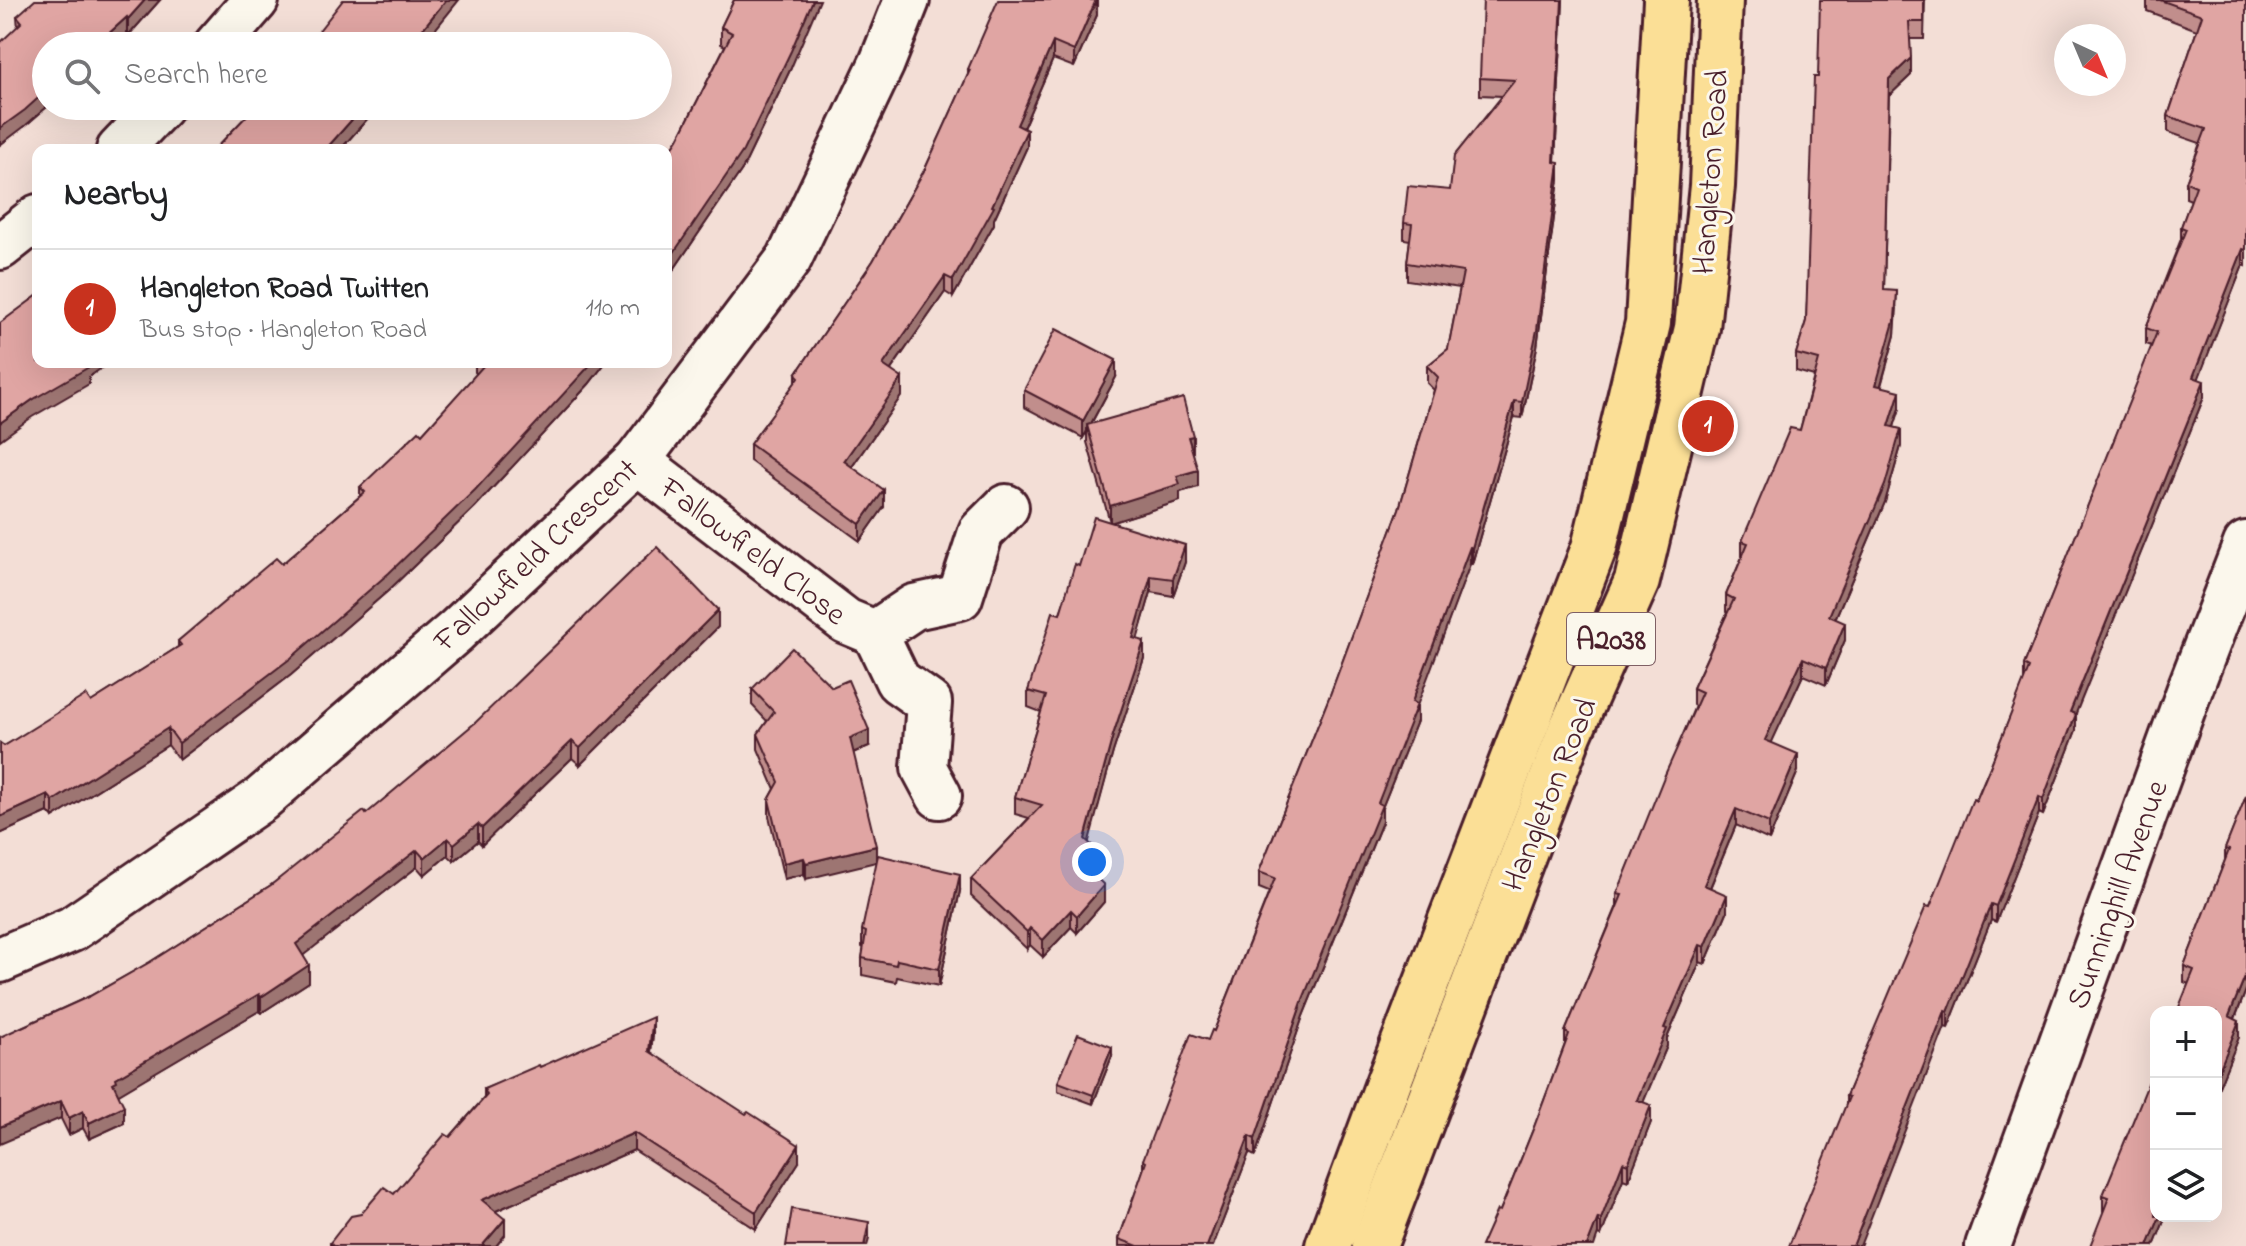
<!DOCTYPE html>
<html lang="en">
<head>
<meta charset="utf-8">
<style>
	body { margin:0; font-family:"Indie Flower",sans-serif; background:#f6f6f6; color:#202124 }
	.controls { position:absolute; right:24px; bottom:24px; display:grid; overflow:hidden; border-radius:16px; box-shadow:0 8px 32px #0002 }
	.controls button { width:72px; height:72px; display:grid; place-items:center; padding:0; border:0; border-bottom:2px solid #e0e0e0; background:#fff; color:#202124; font:40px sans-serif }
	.compass { position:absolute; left:2054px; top:24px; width:72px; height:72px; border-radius:50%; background:#fff; box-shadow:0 8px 32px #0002; rotate:136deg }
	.you { position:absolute; left:1092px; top:862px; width:28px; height:28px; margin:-20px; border:6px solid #fff; border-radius:50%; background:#1a73e8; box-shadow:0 0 0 12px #1a73e833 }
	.badge { display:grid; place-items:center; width:52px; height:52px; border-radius:50%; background:#c8321e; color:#fff; font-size:26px; font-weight:700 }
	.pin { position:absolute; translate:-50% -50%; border:4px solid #fff; box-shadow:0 2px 8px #0006 }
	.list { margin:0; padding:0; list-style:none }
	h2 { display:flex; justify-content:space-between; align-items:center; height:104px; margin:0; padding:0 32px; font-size:34px }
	h2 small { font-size:26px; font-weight:400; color:#757577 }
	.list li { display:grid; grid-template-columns:52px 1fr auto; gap:24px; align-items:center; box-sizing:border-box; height:120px; padding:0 32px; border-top:2px solid #e0e0e0 }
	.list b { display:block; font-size:30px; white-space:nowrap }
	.list p { margin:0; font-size:26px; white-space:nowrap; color:#757577 }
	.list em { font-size:26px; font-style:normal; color:#757577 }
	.icon { flex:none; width:44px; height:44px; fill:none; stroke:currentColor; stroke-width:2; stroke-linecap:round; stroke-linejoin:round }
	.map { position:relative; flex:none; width:2246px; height:1246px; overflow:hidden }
	.search { position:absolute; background:#fff; box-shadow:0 8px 32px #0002; left:32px; top:32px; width:640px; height:88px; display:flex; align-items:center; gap:20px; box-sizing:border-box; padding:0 28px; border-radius:44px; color:#757577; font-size:30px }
	.panel { position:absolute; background:#fff; box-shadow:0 8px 32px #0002; left:32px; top:144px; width:640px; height:224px; border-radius:16px }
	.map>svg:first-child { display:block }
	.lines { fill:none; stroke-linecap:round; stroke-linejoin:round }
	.minor-casing { stroke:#4a1f2b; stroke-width:50 }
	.major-casing { stroke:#4a1f2b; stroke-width:50 }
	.minor { stroke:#fbf7ec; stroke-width:44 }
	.major { stroke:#fbdf96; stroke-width:44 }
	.wall { fill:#c18e8c; stroke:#4a1f2b; stroke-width:2 }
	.shaded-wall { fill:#9d7472; stroke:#4a1f2b; stroke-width:2 }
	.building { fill:#e0a5a3; stroke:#4a1f2b; stroke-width:2 }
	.labels { text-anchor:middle; stroke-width:6; stroke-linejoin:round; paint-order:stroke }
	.shield { fill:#fbf7ec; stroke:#7f6065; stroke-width:2 }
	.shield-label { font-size:30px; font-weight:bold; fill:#4a1f2b }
	.street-label { font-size:32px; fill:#4a1f2b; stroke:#fbf7ec }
</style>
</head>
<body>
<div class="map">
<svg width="2246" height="1246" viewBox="0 0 2246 1246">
	<rect width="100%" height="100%" fill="#f3ded6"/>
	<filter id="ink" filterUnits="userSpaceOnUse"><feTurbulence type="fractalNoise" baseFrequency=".0125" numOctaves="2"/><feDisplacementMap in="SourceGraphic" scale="16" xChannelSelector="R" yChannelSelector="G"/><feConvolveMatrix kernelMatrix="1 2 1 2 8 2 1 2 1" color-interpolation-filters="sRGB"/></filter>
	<g filter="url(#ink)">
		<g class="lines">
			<defs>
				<g id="minor">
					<path d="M216,46L256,0"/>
					<path d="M119,150L161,106"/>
					<path d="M0,247L38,217"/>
					<path d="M637,461L846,621L875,633"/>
					<path d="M939,796L924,768L929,703L898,681L875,633L914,607L960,597L981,532L1006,507"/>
					<path d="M0,960L72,929L260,800L456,631L637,461L789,259L882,63L907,0"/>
					<path d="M1988,1246L2191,686L2246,544"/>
				</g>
				<g id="major">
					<path d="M1328,1246L1389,1081L1594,548L1648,323L1666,0"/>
					<path d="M1374,1246L1570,732L1637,581L1697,328L1712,186L1720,0"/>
				</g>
			</defs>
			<use href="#minor" class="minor-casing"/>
			<use href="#major" class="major-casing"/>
			<use href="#minor" class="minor"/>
			<use href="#major" class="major"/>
		</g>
		<g class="wall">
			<path d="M160,0L128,36L127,34L114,46H46V106H48L25,126L17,16Z"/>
			<path d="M734,0L791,68L743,168L666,281V157L678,139L725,46L721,44V27Z"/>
			<path d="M1097,0V15L1074,67L1053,59L1023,128L1027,147L994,219V224L953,297L945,292L891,370L902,395L852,467L884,507L860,541L750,461V444L796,382V374L873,261L925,169L968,75V69Z"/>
			<path d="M1563,0L1555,162L1559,179L1537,347L1522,418L1514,417L1472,564H1470L1417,704V721L1382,808V822L1303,1016L1255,1156L1249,1153L1213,1246H1119V1239L1143,1171V1160L1214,1031L1269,892L1259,888V872L1330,695L1399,509L1434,390L1427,383V366L1448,349L1460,288L1407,280V263L1410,240L1404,239V223L1450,190L1502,96L1480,95V78Z"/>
			<path d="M1925,0L1924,39H1910L1911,75L1889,96L1884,290L1897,308L1895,335L1881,386L1900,408L1894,427L1901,446L1885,502L1835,619L1845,640L1826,685L1803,675L1771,743L1798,771L1769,840L1736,825L1710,888L1727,912L1705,964L1700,962L1667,1038V1046L1643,1102L1651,1122L1628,1181L1623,1179L1601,1236L1500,1211L1534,1127L1565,1044V1032L1617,906V894L1695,706L1693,705V688L1727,613L1726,612V595L1742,557V541L1800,430L1814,376L1796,371V354L1806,321L1818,77Z"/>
			<path d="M2147,0H2246V266L2243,265L2198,379L2204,397L2075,714L2076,730L2043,815L2039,813L1996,922L1991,920L1948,1028L1945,1027L1846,1103V1096L1930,907L1990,767L2024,682V665L2152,346L2146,344V328L2181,239V227L2191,200L2186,198V182L2200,143L2168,132V116L2197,30L2147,11Z"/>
			<path d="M256,106H412V113L375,110L340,150H214Z"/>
			<path d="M475,362H606L589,384L475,507L389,590L291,675L179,760L168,745L53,818L48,812L0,834V743L4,746L91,702L178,647V641L282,564L360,496V487L422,434L477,374L475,372Z"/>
			<path d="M1116,377L1091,424L1193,453L1198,487L1180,492V501L1112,522L1185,562L1173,596L1151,592L1137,639L1144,658L1113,752L1088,842L1097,867L1091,873L1104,902L1077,933L1071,927L1043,957L1030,945L1027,949L971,896V879L1029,818L1015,814V797L1041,712L1028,707V691L1079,566L1110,522L1087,442V431L1083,438L1024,407V390Z"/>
			<path d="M718,627L580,765L572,758L482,845L478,841L454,861L448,855L424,875L417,867L303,955L309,982L261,1013L259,1011L118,1094L124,1123L89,1139L83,1128L69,1135L17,1029L90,996L150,962L271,885L366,814Z"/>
			<path d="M752,689L869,746L853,753L806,879L804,874L784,879L769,816V800L775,789L758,749V734L767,721L752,705Z"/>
			<path d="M2246,796V990L2235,1019L2239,1037L2216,1094V1012L2189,984L2184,982V966L2225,860V849Z"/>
			<path d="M960,891L939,986L897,977L896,982L862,975V958L864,948L862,947V930Z"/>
			<path d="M653,1034L651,1052L799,1162L756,1229L634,1150L496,1211L505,1235L496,1246H330V1243L361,1214L394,1194L450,1137L484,1098V1089L540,1067Z"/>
			<path d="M1112,1056L1093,1104L1058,1091V1082Z"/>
			<path d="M2103,1195L2156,1216H2166L2154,1246L2103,1211Z"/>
		</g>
		<g class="shaded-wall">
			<path d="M145,0H160L128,36V19Z"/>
			<path d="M446,0H459L422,46H409Z"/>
			<path d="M813,0H820L791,68L743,168L666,281V264Z"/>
			<path d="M1096,0L1097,15L1074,67V51Z"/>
			<path d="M1562,0H1563L1554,179V162Z"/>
			<path d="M127,17V34L114,46H95Z"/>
			<path d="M1053,42V59L1017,142V125Z"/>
			<path d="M1911,58V75L1889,96V79Z"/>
			<path d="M46,91V106H48L25,126L0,145V128Z"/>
			<path d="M364,106H375V110L340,150H325Z"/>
			<path d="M1027,130V147L994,219V224L953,297V280L992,206Z"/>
			<path d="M1559,163V179L1537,347L1522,418V402Z"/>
			<path d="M2243,249V265L2193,393V377Z"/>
			<path d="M945,276V292L883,381V365Z"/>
			<path d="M1897,291L1895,335L1876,402V385Z"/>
			<path d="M1116,360V377L1088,429L1087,425V431L1083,438V421Z"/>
			<path d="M86,362H110L89,377V384L32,417L0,440V423Z"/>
			<path d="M593,362H606L589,384L475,507L389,590L291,675L179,760V743Z"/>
			<path d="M902,378V395L844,478V461Z"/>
			<path d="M2204,381V397L2070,728V712Z"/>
			<path d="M1900,391V408L1889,442V426Z"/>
			<path d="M1514,401V417L1472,564V548Z"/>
			<path d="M1901,429V446L1885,502L1829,633V616Z"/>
			<path d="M1193,436V453L1188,437Z"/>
			<path d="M1198,470V487L1180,492V501L1110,523V506L1177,476Z"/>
			<path d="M884,490V507L860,541V524Z"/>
			<path d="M1185,545V562L1173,596V579Z"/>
			<path d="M1470,547V564L1414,714L1417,704V721L1382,808V822L1303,1016L1255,1156V1139L1303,999L1378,803L1412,702Z"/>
			<path d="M1151,576V592L1133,654V638Z"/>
			<path d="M718,610V627L580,765V748Z"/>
			<path d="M1845,623V640L1826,685V668Z"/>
			<path d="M1144,641V658L1113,752L1085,856V839L1113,735Z"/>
			<path d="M1803,658V675L1765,757V740Z"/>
			<path d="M2076,714V730L2043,815V799Z"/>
			<path d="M168,728V745L53,818V801Z"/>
			<path d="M869,730V746L850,754V738Z"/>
			<path d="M572,741V758L482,845V828Z"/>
			<path d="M1798,754V771L1769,840V823Z"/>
			<path d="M48,795V812L0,834V817Z"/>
			<path d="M2039,797V813L1996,922V906Z"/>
			<path d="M1736,809V825L1704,902V885Z"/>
			<path d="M478,824V841L454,861V844Z"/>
			<path d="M448,838V855L424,875V858Z"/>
			<path d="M876,846V862L806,879V863Z"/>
			<path d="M417,850V867L296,961V944Z"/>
			<path d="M1097,850V867L1083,882V865Z"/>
			<path d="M804,858V874L784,879V863Z"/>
			<path d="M960,874V891L939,986V969Z"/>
			<path d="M1104,885V902L1077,933V916Z"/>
			<path d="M1727,895V912L1705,964V947Z"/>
			<path d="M1991,904V920L1948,1028V1012Z"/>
			<path d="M1071,910V927L1043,957V940Z"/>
			<path d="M1030,928V945L1027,949V932Z"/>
			<path d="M1700,945V962L1667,1038V1046L1637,1117V1100L1664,1028Z"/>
			<path d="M309,965V982L261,1013V997Z"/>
			<path d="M2246,974V990L2229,1033V1016Z"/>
			<path d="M259,994V1011L117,1095L113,1083L116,1078Z"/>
			<path d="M1945,1011V1027L1860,1246H1853Z"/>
			<path d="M653,1017V1034L649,1068V1051Z"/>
			<path d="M2239,1021V1037L2216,1094V1078Z"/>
			<path d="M1112,1047V1056L1093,1104V1095Z"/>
			<path d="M61,1101V1118L0,1144V1127Z"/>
			<path d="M1651,1105V1122L1628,1181V1164Z"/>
			<path d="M124,1106V1123L89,1139V1123Z"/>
			<path d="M83,1111V1128L69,1135V1118Z"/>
			<path d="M634,1133V1150L482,1217V1200Z"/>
			<path d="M1249,1136V1153L1213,1246H1207Z"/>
			<path d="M799,1145V1162L756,1229V1212Z"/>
			<path d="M1623,1162V1179L1601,1236V1219Z"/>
			<path d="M2160,1216H2166L2154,1246H2148Z"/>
			<path d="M1598,1218V1234L1594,1246H1587Z"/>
			<path d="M505,1219V1235L496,1246H482Z"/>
			<path d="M869,1222V1239L867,1246H864Z"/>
		</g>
		<g class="building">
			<path d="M35,0H145L128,19L127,17L95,46H46V91L25,110L0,128V43L22,22L17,16Z"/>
			<path d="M343,0H446L409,46H307Z"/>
			<path d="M734,0H813L791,51L743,151L666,264V157L678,139L732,33L721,27Z"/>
			<path d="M998,0H1096L1074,51L1053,42L1017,125L1027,130L992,206L994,207L953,280L945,276L883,365L902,378L844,461L884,490L860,524L750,444L799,377L796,374L873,261L925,169L970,70L968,69Z"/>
			<path d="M1483,0H1562L1554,162L1559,163L1537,330L1522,402L1514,401L1472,548L1470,547L1412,702L1417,704L1378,803L1382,805L1303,999L1255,1139L1249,1136L1207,1246H1138L1119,1239L1146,1162L1143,1160L1191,1034L1208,1040L1212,1030L1214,1031L1275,878L1259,872L1330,695L1399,509L1438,377L1427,366L1448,349L1463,272L1407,263L1412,224L1404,223L1408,186L1450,190L1454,156L1515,80L1480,78Z"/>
			<path d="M1820,0H1924V22H1909L1911,58L1889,79L1884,290L1897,291L1895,318L1876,385L1900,391L1889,426L1901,429L1885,485L1829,616L1845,623L1826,668L1803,658L1765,740L1798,754L1769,823L1736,809L1704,885L1727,895L1705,947L1700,945L1664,1028L1667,1029L1637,1100L1651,1105L1628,1164L1623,1162L1601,1219L1598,1218L1587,1246H1481L1497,1210L1500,1211L1534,1127L1569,1034L1565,1032L1622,895L1617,894L1664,777L1702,692L1693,688L1734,599L1726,595L1748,543L1742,541L1790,428L1800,430L1819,360L1796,354L1806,321L1814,77H1818Z"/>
			<path d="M2160,0H2246V250L2243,249L2193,377L2204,381L2070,712L2076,714L2043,799L2039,797L1996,906L1991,904L1948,1012L1945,1011L1853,1246H1789L1849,1097L1846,1096L1926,906L1930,907L1973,799L1976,801L1990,767L2029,668L2024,665L2157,332L2146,328L2186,229L2181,227L2196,186L2186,182L2206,129L2168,116L2202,15Z"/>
			<path d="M256,106H364L325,150H214Z"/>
			<path d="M38,295V362H86L89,367L32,400L0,423V323Z"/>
			<path d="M1056,329L1116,360L1083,421L1024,390Z"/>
			<path d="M482,362H593L475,490L389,573L291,658L179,743L168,728L53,801L48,795L0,817V743L4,746L86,695L91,702L181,645L178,641L276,558L282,564L365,492L360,487L419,431L422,434L485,364Z"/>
			<path d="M1183,398L1193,436L1188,437L1198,470L1177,476L1180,484L1110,506L1087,425Z"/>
			<path d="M1094,517L1185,545L1173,579L1151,576L1133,638L1144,641L1113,735L1085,839L1097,850L1083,865L1104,885L1077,916L1071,910L1043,940L1030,928L1027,932L971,879L1042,805L1015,797L1046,696L1028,691L1053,612L1060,614L1075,564L1079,566Z"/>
			<path d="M657,547L718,610L580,748L572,741L482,828L478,824L454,844L448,838L424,858L417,850L296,944L309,965L261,997L259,994L116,1078L117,1081L113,1083L124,1106L89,1123L83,1111L69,1118L61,1101L0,1127V1037L90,996L150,962L271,885L364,811L366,814L476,722Z"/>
			<path d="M792,648L832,687L848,680L869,730L850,738L876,846L806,863L804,858L784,863L769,800L779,782L758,734L774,712L752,689Z"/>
			<path d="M2246,796V974L2229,1016L2239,1021L2216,1078V1012H2177L2194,970L2184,966L2229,850L2225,849Z"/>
			<path d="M878,855L960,874L939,969L897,960L896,965L862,958L866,932L862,930Z"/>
			<path d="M653,1017L649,1051L746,1114L748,1112L799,1145L756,1212L634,1133L482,1200L505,1219L482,1246H333L330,1243L351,1216L361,1214L384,1187L394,1194L445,1134L450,1137L487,1095L484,1089L539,1065L540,1067Z"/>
			<path d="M1078,1034L1112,1047L1093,1095L1058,1082Z"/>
			<path d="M2156,1064V1216H2160L2148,1246H2090L2109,1197L2103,1195Z"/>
			<path d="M792,1209L869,1222L864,1246H786Z"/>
		</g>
	</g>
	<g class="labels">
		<rect class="shield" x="1567" y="613" width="88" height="52" rx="6"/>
		<g class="shield-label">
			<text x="1611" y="649">A2038</text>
		</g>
		<g class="street-label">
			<text transform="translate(1709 172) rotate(-86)" y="11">Hangleton Road</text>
			<text transform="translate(754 550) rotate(37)" y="11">Fallowfield Close</text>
			<text transform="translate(535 554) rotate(-43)" y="11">Fallowfield Crescent</text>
			<text transform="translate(1548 794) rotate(-68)" y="11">Hangleton Road</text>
			<text transform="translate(2116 894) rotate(-70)" y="11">Sunninghill Avenue</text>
		</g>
	</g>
</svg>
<div class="controls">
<button>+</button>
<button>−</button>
<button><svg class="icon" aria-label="layers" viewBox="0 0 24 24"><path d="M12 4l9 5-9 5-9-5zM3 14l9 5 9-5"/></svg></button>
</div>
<svg class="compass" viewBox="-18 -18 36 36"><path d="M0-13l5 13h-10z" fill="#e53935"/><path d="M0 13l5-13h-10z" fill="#757577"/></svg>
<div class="you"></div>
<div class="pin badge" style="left:1708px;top:426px">1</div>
<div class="search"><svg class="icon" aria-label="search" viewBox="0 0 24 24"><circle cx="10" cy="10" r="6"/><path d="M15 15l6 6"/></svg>Search here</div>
<section class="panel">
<h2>Nearby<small></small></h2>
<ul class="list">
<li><span class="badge">1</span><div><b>Hangleton Road Twitten</b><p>Bus stop · Hangleton Road</p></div><em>110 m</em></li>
</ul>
</section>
</div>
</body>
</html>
